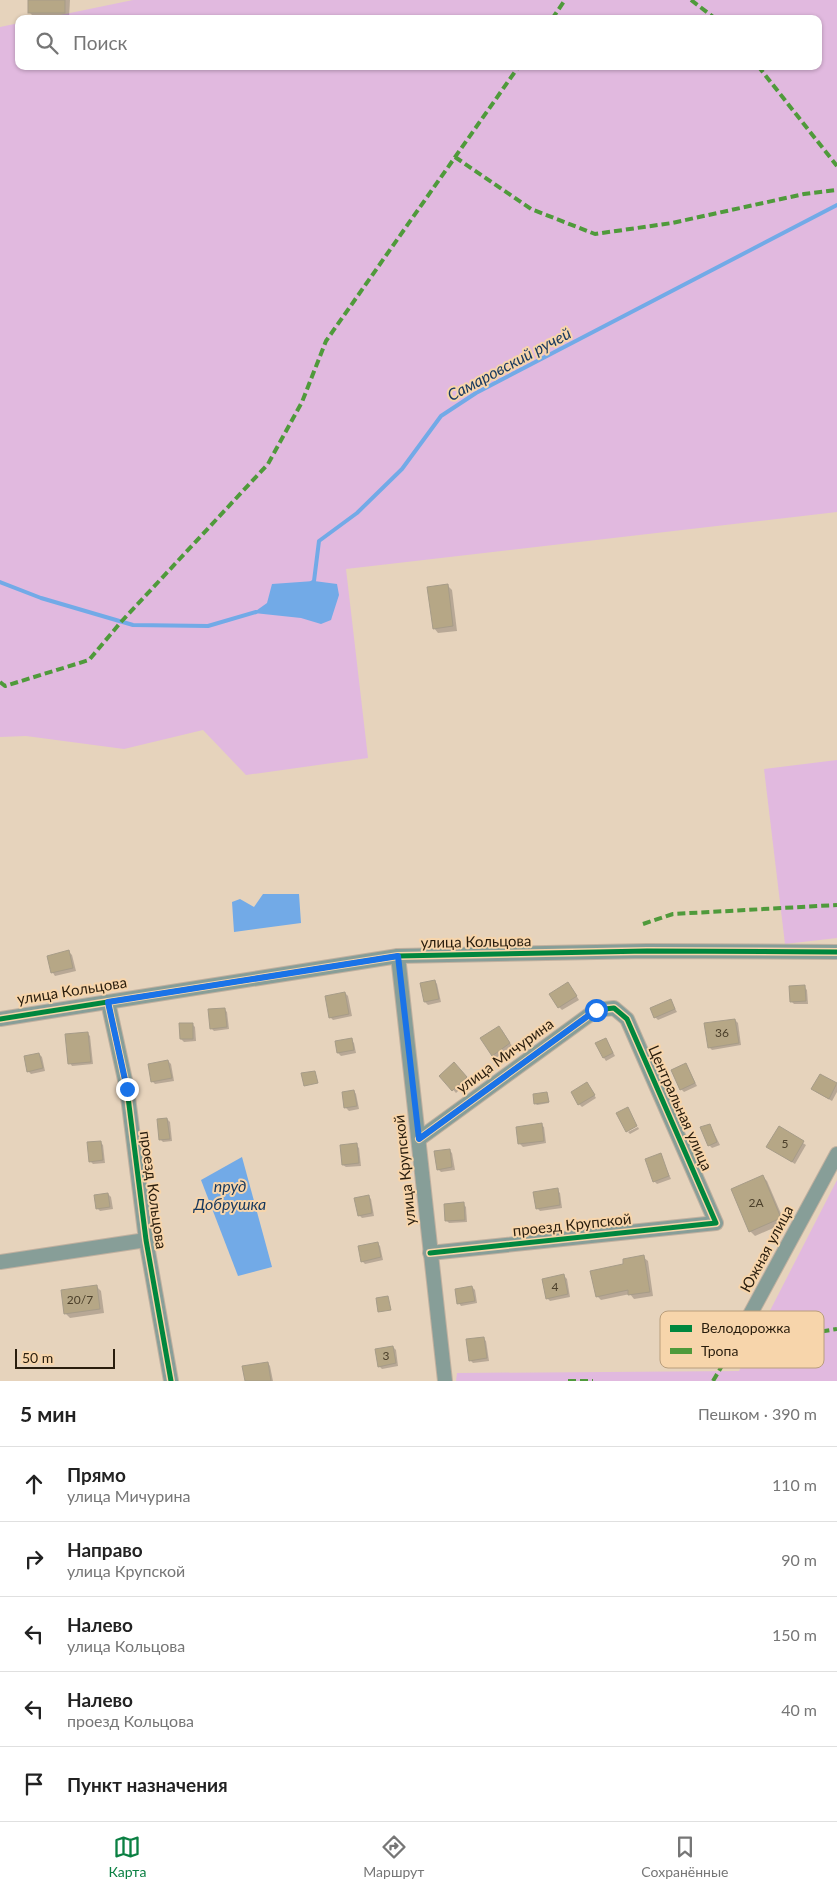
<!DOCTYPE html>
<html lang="ru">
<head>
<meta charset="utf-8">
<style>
	body { margin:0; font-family:Lato,sans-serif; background:#f2f2f2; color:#222 }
	.scale { position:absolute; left:15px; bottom:12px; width:100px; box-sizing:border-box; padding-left:5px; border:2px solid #291d0d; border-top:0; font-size:14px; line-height:18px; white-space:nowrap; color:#291d0d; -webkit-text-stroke:4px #f7d5ab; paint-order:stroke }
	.stop { position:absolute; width:15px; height:15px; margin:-11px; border:4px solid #1a73e8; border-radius:50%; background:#fff }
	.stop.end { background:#1a73e8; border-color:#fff; box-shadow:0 1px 5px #0008 }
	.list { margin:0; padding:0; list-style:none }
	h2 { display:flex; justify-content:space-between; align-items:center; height:65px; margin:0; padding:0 20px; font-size:21px }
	h2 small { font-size:16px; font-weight:400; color:#767676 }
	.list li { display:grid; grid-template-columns:32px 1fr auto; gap:15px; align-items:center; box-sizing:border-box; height:75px; padding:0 20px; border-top:1px solid #e0e0e0 }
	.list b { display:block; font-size:19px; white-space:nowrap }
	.list p { margin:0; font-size:16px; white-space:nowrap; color:#767676 }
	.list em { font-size:16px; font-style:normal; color:#767676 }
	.icon { flex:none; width:28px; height:28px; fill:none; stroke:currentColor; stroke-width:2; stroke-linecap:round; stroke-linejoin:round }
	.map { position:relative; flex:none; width:837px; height:1381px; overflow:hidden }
	.search { position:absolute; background:#fff; box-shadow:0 1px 4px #0004; left:15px; right:15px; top:15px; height:55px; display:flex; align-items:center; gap:12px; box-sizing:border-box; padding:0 18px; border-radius:10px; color:#767676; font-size:19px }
	.sheet { height:440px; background:#fff }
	nav { display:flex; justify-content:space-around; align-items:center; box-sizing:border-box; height:70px; border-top:1px solid #e0e0e0; background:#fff; font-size:14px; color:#767676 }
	nav a { display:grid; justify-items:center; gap:2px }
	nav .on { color:#0b8043 }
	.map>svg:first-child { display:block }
	.green { fill:#e1b9df }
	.water { fill:#72aae7 }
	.shadow { fill:#0003 }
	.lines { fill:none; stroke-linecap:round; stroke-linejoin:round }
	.stream { stroke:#72aae7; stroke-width:4 }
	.building { fill:#b6a786; stroke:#a79c88 }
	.street-casing { stroke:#c1b1a0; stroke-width:16 }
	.street { stroke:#879e98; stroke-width:14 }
	.quiet { stroke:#4f9a3b; stroke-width:4; stroke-dasharray:8 4; stroke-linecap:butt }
	.cycleway-casing { stroke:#f7d5ab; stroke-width:8 }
	.cycleway { stroke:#00873e; stroke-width:5 }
	.route { stroke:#1a73e8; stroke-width:6 }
	.labels { text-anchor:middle; stroke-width:4; stroke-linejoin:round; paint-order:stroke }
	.number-label { font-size:12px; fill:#4c402b }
	.street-label { font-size:15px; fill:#291d0d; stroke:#f7d5ab }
	.water-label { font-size:16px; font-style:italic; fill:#16385e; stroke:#f7d5ab }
	.key { fill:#f7d5ab; stroke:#b99e7c; stroke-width:1 }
	.key-label { font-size:14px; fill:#291d0d }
</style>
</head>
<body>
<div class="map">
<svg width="837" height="1381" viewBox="0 0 837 1381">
	<rect width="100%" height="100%" fill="#e6d3bc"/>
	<g class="green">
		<path d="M133,0H837V512L346,569L368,758L246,775L203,730L124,749L26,736L0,737V27L19,23V66H818V19H41Z"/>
		<path d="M837,760V938L785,944L764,769Z"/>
		<path d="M837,1180V1381H456L457,1373L739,1371Z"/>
	</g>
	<g class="water">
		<path d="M314,581L337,584L339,595L331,620L321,624L301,618L253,613L267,603L272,584Z"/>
		<path d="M263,894H299L301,923L234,932L232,902L240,899L254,907Z"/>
		<path d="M242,1157L272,1267L238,1276L201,1180Z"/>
	</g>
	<g class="shadow">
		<path d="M29,0H70L69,18L34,17L29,12Z"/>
		<path d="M447,585L452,590L457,631L438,633L434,628Z"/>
		<path d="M69,952L72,955L76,971L55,976L53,973L49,957Z"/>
		<path d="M435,981L437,984L441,1002L428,1005L425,1002Z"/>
		<path d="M571,987L579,1000L562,1010L559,1007Z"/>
		<path d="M804,987L807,990L808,1004H794L791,1001Z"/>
		<path d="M345,993L348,996L352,1016L333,1020L330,1017Z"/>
		<path d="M671,1001L677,1012L658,1020L655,1017Z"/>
		<path d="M224,1009L227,1012L229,1029L214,1031L211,1028Z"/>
		<path d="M735,1020L738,1023L741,1045L712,1050L709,1047Z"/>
		<path d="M192,1024L195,1027L196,1041L184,1042L181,1039Z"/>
		<path d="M502,1030L512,1046L496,1058L493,1055Z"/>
		<path d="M87,1033L90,1036L93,1064L72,1066L70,1063Z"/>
		<path d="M606,1039L615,1056L606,1061L604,1058Z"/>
		<path d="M351,1040L354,1043L356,1053L341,1056L338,1053Z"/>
		<path d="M39,1054L42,1057L45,1071L31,1074L28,1071Z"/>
		<path d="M168,1061L171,1064L174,1081L155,1084L152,1081Z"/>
		<path d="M454,1064L469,1081L456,1093L441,1076Z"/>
		<path d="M686,1064L697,1086L684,1092L681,1089Z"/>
		<path d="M820,1075L837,1085V1092L832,1101L816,1092Z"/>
		<path d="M587,1084L596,1098L582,1107L579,1104Z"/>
		<path d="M354,1091L356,1094L359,1109L349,1111L346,1108L343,1093Z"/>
		<path d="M547,1093L549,1103L537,1105L535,1103Z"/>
		<path d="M167,1119L170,1122L172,1141L163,1142L160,1139Z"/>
		<path d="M541,1125L544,1127L546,1143L523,1147L520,1144Z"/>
		<path d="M710,1125L720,1145L712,1148L709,1145Z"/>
		<path d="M638,1127L639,1129L630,1134L628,1132Z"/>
		<path d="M779,1128L806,1145L795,1164L768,1147Z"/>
		<path d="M100,1142L103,1145L105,1163L93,1164L90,1161Z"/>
		<path d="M356,1145L359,1148L361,1166L346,1167L343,1165Z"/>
		<path d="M449,1150L452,1153L455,1170L441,1172L438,1169Z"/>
		<path d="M660,1154L671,1179L657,1184L654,1181Z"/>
		<path d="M763,1177L767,1181L785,1223L755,1236L750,1231Z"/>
		<path d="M557,1190L560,1193L562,1208L540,1211L537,1208Z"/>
		<path d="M108,1194L111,1197L113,1209L100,1211L97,1208Z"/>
		<path d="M368,1196L371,1199L374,1216L362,1218L359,1215Z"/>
		<path d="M463,1204L466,1207L467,1222L449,1223L446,1220Z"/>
		<path d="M377,1243L380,1246L383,1260L365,1264L362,1261Z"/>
		<path d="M643,1257L648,1261L653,1296L634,1299L630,1294L601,1300L597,1296L625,1265Z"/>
		<path d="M564,1276L567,1279L570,1297L550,1301L547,1298Z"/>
		<path d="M96,1286L101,1291L104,1313L70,1318L65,1313Z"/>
		<path d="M472,1287L475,1290L477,1303L461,1306L459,1303Z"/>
		<path d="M483,1338L486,1341L489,1361L473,1363L470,1360Z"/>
		<path d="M393,1347L396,1350L398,1366L382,1369L379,1366Z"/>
		<path d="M268,1363L270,1366L273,1381H246Z"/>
	</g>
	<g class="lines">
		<g class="stream">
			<path d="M0,582L41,598L133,625L208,626L256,612"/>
			<path d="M310,584L314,581L319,541L357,513L402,469L441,416L476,393L837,205"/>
		</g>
	</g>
	<g class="building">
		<rect x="28" y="0" width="37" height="13"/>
		<path d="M448,584L453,626L433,629L427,587Z"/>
		<path d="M69,950L73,968L51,973L47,956Z"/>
		<path d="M435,980L439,999L424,1002L420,983Z"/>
		<path d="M568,982L577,996L558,1008L549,994Z"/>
		<path d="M805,985L806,1001L790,1002L789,986Z"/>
		<path d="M345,992L349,1014L329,1018L325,996Z"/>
		<path d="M671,999L675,1009L654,1018L650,1008Z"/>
		<path d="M225,1008L227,1027L210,1029L208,1009Z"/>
		<path d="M735,1019L739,1043L708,1048L704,1023Z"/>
		<path d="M179,1023H193V1039H180Z"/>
		<path d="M499,1026L510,1043L492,1056L480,1038Z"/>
		<path d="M88,1032L91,1062L68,1064L65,1034Z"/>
		<path d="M352,1038L354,1050L337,1053L335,1041Z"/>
		<path d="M606,1038L613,1053L603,1058L595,1043Z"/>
		<path d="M39,1053L43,1068L27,1072L24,1056Z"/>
		<path d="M168,1060L172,1078L151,1082L148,1064Z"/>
		<path d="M454,1062L467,1077L452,1091L439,1076Z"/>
		<path d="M686,1063L695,1083L680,1090L671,1070Z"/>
		<path d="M315,1071L318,1083L304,1086L301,1073Z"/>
		<path d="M820,1074L837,1083L829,1099L811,1089Z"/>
		<path d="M587,1082L595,1095L578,1105L571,1092Z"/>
		<path d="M354,1090L357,1106L344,1108L342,1092Z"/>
		<path d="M547,1092L549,1102L534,1104L533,1094Z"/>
		<path d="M628,1107L637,1126L626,1132L616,1113Z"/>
		<path d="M167,1118L170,1139L159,1140L157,1119Z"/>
		<path d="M542,1123L544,1141L518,1144L516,1127Z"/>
		<path d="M710,1124L717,1142L708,1146L700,1127Z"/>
		<path d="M779,1126L804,1141L792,1162L766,1147Z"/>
		<path d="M101,1141L103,1160L89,1162L87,1142Z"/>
		<path d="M357,1143L359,1163L342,1165L340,1145Z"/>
		<path d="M450,1149L452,1167L437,1170L434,1151Z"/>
		<path d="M661,1153L669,1176L653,1182L645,1159Z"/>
		<path d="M763,1175L781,1218L749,1232L731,1189Z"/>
		<path d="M558,1188L560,1205L536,1209L533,1192Z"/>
		<path d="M108,1193L110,1207L96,1209L94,1195Z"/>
		<path d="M369,1195L372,1213L358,1216L354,1198Z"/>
		<path d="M464,1202L465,1220L445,1221L444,1204Z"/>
		<path d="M378,1242L381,1257L361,1262L358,1246Z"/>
		<path d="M644,1255L650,1292L628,1295V1290L596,1297L590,1271L623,1264V1259Z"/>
		<path d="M564,1274L568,1294L546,1299L542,1279Z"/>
		<path d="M97,1285L100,1309L64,1314L61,1290Z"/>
		<path d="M472,1286L475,1301L457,1304L455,1289Z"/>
		<path d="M388,1296L391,1310L378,1312L376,1298Z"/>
		<path d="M484,1337L487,1358L469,1361L466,1339Z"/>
		<path d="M393,1346L396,1363L378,1367L375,1349Z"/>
		<path d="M268,1362L271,1381H245L242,1366Z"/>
	</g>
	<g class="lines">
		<defs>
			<g id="street">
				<path d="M398,956L445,1381"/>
				<path d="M108,1002L127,1089L146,1240L171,1381"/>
				<path d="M0,1019L398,956L647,951L837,952"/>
				<path d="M419,1139L596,1010L614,1008L627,1019L716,1223L430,1253"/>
				<path d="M0,1262L146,1240"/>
				<path d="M726,1359L837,1154"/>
			</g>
		</defs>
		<use href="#street" class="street-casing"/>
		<use href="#street" class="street"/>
		<g class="quiet">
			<path d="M691,0L716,19"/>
			<path d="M552,19L565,0"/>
			<path d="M758,66L837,166"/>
			<path d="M455,157L531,209L595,234L672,223L804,194L837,190"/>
			<path d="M0,682L5,686L89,660L121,622L268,464L302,402L326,341L519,66"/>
			<path d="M643,924L673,914L837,905"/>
			<path d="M763,1344L779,1338L837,1329"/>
			<path d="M568,1381H593"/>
			<path d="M713,1381L726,1359"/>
		</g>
		<defs>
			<g id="cycleway">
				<path d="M108,1002L127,1089L146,1240L171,1381"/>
				<path d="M0,1019L398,956L647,951L837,952"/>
				<path d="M419,1139L596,1010L614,1008L627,1019L716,1223L430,1253"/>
			</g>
		</defs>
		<use href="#cycleway" class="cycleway-casing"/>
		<use href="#cycleway" class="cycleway"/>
	</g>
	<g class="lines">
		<path class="route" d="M127,1089L108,1002L398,956L419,1139L596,1010"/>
	</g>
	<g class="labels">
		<g class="number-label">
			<text x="722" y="1037">36</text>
			<text x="785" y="1148">5</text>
			<text x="756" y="1207">2А</text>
			<text x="555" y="1291">4</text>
			<text x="80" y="1304">20/7</text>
			<text x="386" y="1360">3</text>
		</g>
		<g class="street-label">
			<text transform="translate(476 942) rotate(-1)" y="5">улица Кольцова</text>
			<text transform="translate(72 991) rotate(-9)" y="5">улица Кольцова</text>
			<text transform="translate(505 1056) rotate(-36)" y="5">улица Мичурина</text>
			<text transform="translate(680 1108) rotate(66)" y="5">Центральная улица</text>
			<text transform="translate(405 1170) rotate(-96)" y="5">улица Крупской</text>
			<text transform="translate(153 1190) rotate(82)" y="5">проезд Кольцова</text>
			<text transform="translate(572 1225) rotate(-6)" y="5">проезд Крупской</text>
			<text transform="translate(767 1249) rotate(-62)" y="5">Южная улица</text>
		</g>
		<g class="water-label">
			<text transform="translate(509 364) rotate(-28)" y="6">Самаровский ручей</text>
			<text x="230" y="1192">пруд<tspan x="230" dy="18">Добрушка</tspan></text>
		</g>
	</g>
	<rect x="660" y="1311" width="164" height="57" rx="8" class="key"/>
	<rect x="670" y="1325" width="22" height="7" fill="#00873e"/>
	<rect x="670" y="1348" width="22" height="6" fill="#4f9a3b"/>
	<g class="key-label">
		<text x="701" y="1333">Велодорожка</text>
		<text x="701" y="1356">Тропа</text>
	</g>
</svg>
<div class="scale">50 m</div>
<div class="stop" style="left:596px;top:1010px"></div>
<div class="stop end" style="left:127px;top:1089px"></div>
<div class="search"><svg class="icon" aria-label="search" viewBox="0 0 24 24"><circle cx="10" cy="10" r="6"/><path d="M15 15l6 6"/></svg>Поиск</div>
</div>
<section class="sheet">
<h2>5 мин<small>Пешком · 390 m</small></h2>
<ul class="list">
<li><svg class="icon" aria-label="ahead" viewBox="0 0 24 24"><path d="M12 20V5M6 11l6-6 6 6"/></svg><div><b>Прямо</b><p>улица Мичурина</p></div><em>110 m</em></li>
<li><svg class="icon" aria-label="right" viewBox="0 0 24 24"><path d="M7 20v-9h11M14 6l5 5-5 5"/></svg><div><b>Направо</b><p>улица Крупской</p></div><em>90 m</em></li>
<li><svg class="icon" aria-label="left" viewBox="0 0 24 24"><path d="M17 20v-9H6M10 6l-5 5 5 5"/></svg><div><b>Налево</b><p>улица Кольцова</p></div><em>150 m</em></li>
<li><svg class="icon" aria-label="left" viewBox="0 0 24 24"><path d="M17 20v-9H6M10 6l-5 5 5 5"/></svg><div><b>Налево</b><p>проезд Кольцова</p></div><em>40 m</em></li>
<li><svg class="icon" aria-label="arrive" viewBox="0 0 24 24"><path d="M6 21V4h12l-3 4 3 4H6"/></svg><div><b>Пункт назначения</b></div></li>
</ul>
</section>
<nav>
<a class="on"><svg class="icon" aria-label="map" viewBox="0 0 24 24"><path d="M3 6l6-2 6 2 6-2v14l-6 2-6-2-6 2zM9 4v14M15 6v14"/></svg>Карта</a>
<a><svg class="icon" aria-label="directions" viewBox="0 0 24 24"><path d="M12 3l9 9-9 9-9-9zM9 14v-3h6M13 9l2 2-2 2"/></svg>Маршрут</a>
<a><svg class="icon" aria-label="saved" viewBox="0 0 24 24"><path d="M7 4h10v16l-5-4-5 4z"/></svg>Сохранённые</a>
</nav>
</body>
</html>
